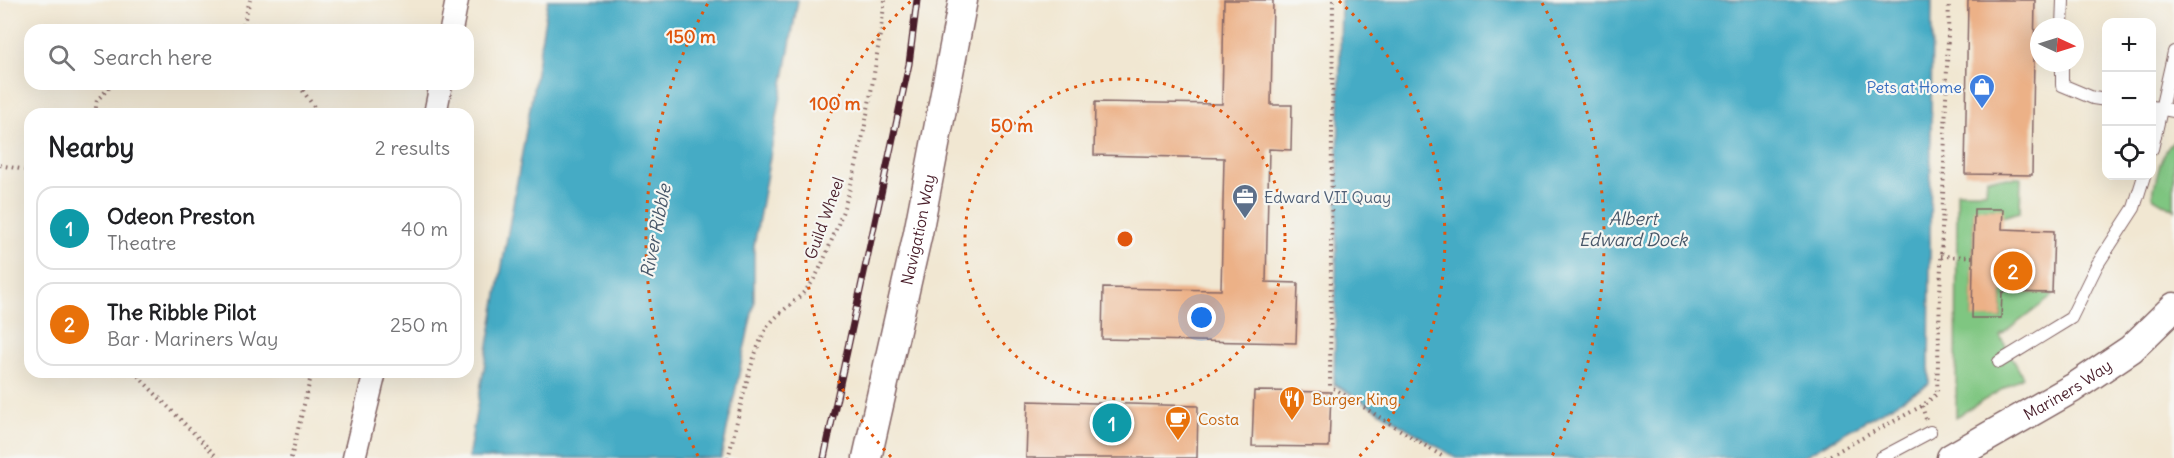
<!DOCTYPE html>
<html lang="en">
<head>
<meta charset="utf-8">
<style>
	body { margin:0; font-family:Delius,sans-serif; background:#f6f6f6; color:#202124 }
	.controls { position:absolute; right:18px; top:18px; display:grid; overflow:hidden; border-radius:12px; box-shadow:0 6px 24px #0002 }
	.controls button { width:54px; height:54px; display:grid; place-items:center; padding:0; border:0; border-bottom:2px solid #e0e0e0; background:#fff; color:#202124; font:30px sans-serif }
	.compass { position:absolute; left:2030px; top:18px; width:54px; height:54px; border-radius:50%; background:#fff; box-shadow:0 6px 24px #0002; rotate:94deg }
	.you { position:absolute; left:1202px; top:318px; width:21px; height:21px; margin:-15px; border:4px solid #fff; border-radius:50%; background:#1a73e8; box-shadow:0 0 0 9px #1a73e833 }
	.badge { display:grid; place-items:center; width:39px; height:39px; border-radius:50%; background:#c8321e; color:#fff; font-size:20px; font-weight:700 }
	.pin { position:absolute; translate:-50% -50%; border:3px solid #fff; box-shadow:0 2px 6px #0006 }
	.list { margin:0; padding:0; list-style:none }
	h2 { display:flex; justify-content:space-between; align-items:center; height:78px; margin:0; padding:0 24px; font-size:26px }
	h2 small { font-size:20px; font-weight:400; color:#757577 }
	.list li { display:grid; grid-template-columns:39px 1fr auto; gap:18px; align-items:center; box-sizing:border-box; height:84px; margin:0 12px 12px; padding:0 12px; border:2px solid #e0e0e0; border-radius:18px }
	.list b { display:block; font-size:22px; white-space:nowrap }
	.list p { margin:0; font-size:20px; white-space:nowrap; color:#757577 }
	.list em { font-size:20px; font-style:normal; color:#757577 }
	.icon { flex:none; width:33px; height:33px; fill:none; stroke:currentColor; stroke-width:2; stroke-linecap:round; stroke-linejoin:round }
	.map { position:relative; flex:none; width:2174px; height:458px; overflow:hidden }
	.search { position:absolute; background:#fff; box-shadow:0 6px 24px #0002; left:24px; top:24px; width:450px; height:66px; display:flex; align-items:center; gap:15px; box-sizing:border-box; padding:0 21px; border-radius:18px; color:#757577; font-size:22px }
	.panel { position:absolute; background:#fff; box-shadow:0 6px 24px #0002; left:24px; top:108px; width:450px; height:270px; border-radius:18px }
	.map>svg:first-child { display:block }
	.green { fill:#7fc681; stroke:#647256; stroke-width:1.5 }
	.water { fill:#45abc5; stroke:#486578; stroke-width:1.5 }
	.building { fill:#ecb187 }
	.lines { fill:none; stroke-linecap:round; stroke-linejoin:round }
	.service-casing { stroke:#846565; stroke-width:14 }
	.minor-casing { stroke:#846565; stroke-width:25 }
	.tertiary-casing { stroke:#846565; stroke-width:31 }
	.path { stroke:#846565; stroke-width:4; stroke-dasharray:1.5 4.5; stroke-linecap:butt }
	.service { stroke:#fff; stroke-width:12 }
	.minor { stroke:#fff; stroke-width:22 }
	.tertiary { stroke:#fff; stroke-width:28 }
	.rail-casing { stroke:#4a1f2b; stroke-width:7 }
	.rail { stroke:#f6f6f2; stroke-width:4.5; stroke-dasharray:14; stroke-linecap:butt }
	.ring { fill:none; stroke:#e0560e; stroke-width:3; stroke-dasharray:3 6 }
	.labels { text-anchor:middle; stroke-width:4.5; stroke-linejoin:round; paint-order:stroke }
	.shop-label { font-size:16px; fill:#366cbe; stroke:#f6f6f2; text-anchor:end }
	.service-label { font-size:16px; fill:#4e5e75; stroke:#f6f6f2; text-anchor:start }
	.street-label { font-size:16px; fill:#4a1f2b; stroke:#f6f6f2 }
	.food-label { font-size:16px; fill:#c56008; stroke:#f6f6f2; text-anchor:start }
	.water-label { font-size:18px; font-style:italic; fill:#485769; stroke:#f6f6f2 }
	.centre { fill:#e0560e; stroke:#f6f6f2; stroke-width:3 }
	.ring-label { font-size:18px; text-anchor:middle; font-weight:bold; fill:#e0560e; stroke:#f6f6f2; stroke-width:4.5; stroke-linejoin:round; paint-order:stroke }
</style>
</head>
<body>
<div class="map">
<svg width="2174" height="458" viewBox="0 0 2174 458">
	<rect width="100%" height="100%" fill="#f6f6f2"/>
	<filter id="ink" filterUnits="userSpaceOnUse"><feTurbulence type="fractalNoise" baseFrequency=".0167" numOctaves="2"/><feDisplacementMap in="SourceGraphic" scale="12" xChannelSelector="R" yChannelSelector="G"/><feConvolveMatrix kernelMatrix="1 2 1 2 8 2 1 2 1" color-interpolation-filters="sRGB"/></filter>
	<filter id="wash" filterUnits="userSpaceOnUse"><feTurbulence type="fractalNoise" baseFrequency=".008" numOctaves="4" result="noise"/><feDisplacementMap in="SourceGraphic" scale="24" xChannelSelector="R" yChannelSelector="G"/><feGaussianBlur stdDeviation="1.35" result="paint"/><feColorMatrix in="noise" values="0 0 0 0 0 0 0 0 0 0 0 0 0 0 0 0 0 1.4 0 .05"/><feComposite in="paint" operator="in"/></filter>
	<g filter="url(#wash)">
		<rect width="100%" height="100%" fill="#f1e7d2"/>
		<g class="green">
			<path d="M2174,141V210L2152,197C2157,179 2159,153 2174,141Z"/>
			<path d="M1987,178H2021L2020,212L2002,217V209H1974L1972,317L2001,318L2002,292L2052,293L2053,296L2000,336L2023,377L1956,417L1957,192H1986Z"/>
		</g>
		<g class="water">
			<path d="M548,0H798L754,246V304L721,458H468L530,108Z"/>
			<path d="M1341,0H1932L1929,384L1801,458H1456L1334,384Z"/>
		</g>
		<g id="blocks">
			<g class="building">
				<path d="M1224,0H1273L1271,105H1292L1291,150L1269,149L1266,282L1298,283L1296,343L1102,339L1103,288L1221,290L1224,158L1094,155L1095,102L1222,104Z"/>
				<path d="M1968,0H2035L2032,175L1965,174Z"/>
				<path d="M1974,209H2003L2002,229L2054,231L2052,293L2002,292L2001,318H1972Z"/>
				<path d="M1254,391L1331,392L1329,447L1252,446Z"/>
				<path d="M1028,401L1198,406L1197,458H1026Z"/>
			</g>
		</g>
	</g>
	<g filter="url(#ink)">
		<use href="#blocks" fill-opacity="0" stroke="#846565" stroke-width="1.5"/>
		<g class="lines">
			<defs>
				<g id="service">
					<path d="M2062,27L2063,0"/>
					<path d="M2062,63V85L2093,98L2106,100"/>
					<path d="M2152,107L2174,111"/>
					<path d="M2152,149L2174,52"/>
					<path d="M1999,362L2071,318L2097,265L2134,208L2144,176"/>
					<path d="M1881,458L1930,432"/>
				</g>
				<g id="minor">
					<path d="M451,30L457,0"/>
					<path d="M435,114L441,84"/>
					<path d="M354,458L375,372"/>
				</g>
				<g id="tertiary">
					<path id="s1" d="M867,458L918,233L963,0"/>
					<path id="s2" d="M1951,458L2073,388L2131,349L2174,307"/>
				</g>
			</defs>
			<use href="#service" class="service-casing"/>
			<use href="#minor" class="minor-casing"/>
			<use href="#tertiary" class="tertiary-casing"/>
			<g class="path">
				<path d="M1333,0L1330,386L1445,458"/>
				<path d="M242,30L250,0"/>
				<path d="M293,84L301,88L319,114"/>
				<path d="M95,114L97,100L113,84"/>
				<path d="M0,165L30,171"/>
				<path d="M1941,256L1973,257"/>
				<path d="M134,372L218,458"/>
				<path d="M1922,406L1926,419"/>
				<path d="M291,458L312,372"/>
				<path d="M728,458C738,421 747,368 763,335C772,316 790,307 804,292C819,277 827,251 835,232C863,163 874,74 885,0"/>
				<path d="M1825,458L1922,406L1937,394L1949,0"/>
			</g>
			<use href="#service" class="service"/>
			<use href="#minor" class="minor"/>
			<use href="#tertiary" class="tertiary"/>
			<defs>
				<path id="rail" d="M824,458L909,64L917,0"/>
			</defs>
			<use href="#rail" class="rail-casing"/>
			<use href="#rail" class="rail"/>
		</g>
	</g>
	<g class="ring">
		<circle cx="1125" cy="239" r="160"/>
		<path d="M891 457A320 320 0 0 1 911 1M1339 1A320 320 0 0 1 1359 457"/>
		<path d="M698 456A479 479 0 0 1 708 3M1542 3A479 479 0 0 1 1552 456"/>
	</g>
	<defs>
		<symbol id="shop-pin" viewBox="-11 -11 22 30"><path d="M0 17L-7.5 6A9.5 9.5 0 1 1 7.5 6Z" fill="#3f7fe0" stroke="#f6f6f2"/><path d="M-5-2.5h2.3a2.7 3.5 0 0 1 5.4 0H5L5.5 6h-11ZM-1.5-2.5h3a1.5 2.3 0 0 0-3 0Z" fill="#fff"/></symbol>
		<symbol id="office-pin" viewBox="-11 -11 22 30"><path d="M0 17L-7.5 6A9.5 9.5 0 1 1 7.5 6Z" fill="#5c6f8a" stroke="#f6f6f2"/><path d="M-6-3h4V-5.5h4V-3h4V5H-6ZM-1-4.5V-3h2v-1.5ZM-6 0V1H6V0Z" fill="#fff"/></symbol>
		<symbol id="restaurant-pin" viewBox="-11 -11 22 30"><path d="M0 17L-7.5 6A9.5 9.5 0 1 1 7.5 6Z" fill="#e8710a" stroke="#f6f6f2"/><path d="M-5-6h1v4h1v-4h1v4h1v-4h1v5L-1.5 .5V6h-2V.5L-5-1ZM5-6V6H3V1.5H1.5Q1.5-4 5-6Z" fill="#fff"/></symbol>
		<symbol id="cafe-pin" viewBox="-11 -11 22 30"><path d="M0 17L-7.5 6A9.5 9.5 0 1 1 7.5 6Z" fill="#e8710a" stroke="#f6f6f2"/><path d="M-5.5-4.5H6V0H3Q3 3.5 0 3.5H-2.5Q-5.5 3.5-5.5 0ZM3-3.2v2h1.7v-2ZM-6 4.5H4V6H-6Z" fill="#fff"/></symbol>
	</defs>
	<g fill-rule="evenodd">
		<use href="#shop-pin" x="1967" y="72" width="30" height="40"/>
		<use href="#office-pin" x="1230" y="182" width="30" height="40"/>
		<use href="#restaurant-pin" x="1277" y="384" width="30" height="40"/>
		<use href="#cafe-pin" x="1163" y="404" width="30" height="40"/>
	</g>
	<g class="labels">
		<g class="shop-label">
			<text x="1962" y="93">Pets at Home</text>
		</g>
		<g class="service-label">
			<text x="1264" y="203">Edward VII Quay</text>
		</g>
		<g class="street-label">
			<text transform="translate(824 218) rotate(-70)" y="6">Guild Wheel</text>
			<text dy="6" stroke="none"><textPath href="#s1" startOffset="234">Navigation Way</textPath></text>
			<text dy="6" stroke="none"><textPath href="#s2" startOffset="135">Mariners Way</textPath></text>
		</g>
		<g class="food-label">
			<text x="1312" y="405">Burger King</text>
			<text x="1198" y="425">Costa</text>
		</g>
		<g class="water-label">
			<text x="1633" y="225">Albert<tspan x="1633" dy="21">Edward Dock</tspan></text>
			<text transform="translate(656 231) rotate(-79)" y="6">River Ribble</text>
		</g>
	</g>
	<circle cx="1125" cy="239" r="9" class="centre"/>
	<g class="ring-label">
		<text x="691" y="43">150 m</text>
		<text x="835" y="110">100 m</text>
		<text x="1012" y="132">50 m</text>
	</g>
</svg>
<div class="controls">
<button>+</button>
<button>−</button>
<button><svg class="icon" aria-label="locate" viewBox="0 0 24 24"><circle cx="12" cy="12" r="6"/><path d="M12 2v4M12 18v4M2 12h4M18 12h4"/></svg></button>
</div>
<svg class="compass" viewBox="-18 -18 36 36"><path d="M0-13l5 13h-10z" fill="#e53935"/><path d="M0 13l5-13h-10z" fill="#757577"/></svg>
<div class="you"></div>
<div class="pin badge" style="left:1112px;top:423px;background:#0f9aa8">1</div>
<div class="pin badge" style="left:2013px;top:271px;background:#e8710a">2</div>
<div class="search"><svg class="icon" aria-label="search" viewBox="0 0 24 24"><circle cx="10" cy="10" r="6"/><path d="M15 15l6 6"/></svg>Search here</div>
<section class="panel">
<h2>Nearby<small>2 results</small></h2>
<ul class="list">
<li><span class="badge" style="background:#0f9aa8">1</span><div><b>Odeon Preston</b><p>Theatre</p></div><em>40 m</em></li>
<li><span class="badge" style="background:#e8710a">2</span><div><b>The Ribble Pilot</b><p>Bar · Mariners Way</p></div><em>250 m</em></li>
</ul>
</section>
</div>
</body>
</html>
